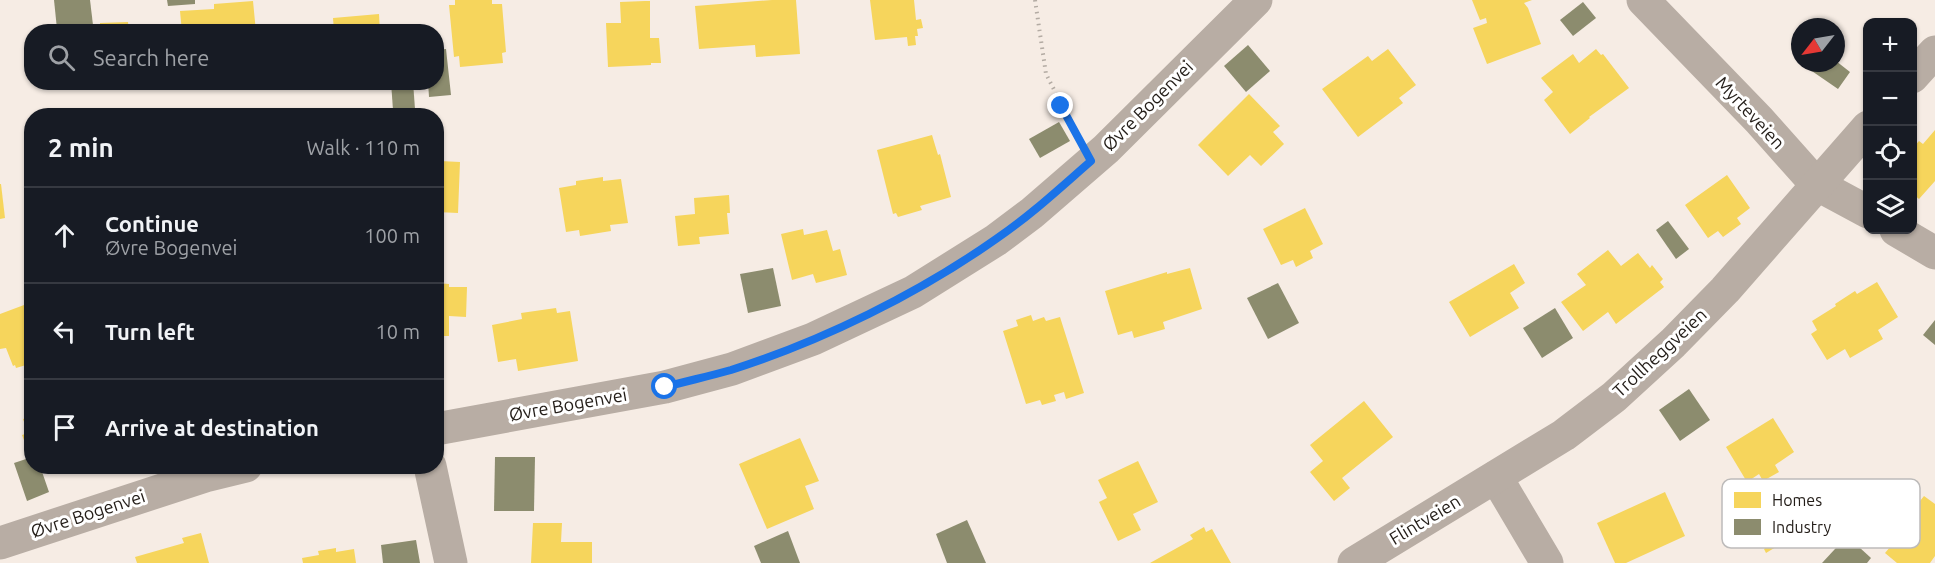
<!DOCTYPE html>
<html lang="en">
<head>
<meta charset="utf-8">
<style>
	body { margin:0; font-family:Ubuntu,sans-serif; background:#20242c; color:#f1f3f6 }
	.controls { position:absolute; right:18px; top:18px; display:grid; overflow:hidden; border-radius:12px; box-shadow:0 2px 4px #0004 }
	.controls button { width:54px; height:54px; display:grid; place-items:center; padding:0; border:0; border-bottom:2px solid #363941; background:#171b24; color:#f1f3f6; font:30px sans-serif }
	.compass { position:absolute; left:1791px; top:18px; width:54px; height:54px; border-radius:50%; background:#171b24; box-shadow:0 2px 4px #0004; rotate:239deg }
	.stop { position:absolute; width:18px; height:18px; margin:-14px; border:4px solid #1a73e8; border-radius:50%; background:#fff }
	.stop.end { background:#1a73e8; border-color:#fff; box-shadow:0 2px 6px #0008 }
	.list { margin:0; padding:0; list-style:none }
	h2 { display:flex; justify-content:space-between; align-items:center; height:78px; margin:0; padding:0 24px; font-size:26px }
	h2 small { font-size:20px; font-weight:400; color:#9ea1a6 }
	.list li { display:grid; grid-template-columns:39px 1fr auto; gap:18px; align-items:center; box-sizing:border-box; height:96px; padding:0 24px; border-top:2px solid #363941 }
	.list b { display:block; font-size:22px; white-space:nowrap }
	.list p { margin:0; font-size:20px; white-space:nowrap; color:#9ea1a6 }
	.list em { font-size:20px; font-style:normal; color:#9ea1a6 }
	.icon { flex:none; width:33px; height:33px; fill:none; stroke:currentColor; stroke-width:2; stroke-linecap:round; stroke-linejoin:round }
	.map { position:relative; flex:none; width:1935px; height:563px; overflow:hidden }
	.search { position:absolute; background:#171b24; box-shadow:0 2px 4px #0004; left:24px; top:24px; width:420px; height:66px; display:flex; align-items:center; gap:15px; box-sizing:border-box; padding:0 21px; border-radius:24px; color:#9ea1a6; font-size:22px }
	.panel { position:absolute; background:#171b24; box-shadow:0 2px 4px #0004; left:24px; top:108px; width:420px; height:366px; border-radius:24px }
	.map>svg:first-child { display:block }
	.homes { fill:#f6d55c }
	.industry { fill:#8c8c6e }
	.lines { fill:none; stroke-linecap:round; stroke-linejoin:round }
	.path { stroke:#b3aba3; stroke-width:4; stroke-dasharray:1.5 4.5; stroke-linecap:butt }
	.minor { stroke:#b8ada4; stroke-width:33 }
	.route { stroke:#1a73e8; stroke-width:8 }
	.labels { text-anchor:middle; stroke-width:6; stroke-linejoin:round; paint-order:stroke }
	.street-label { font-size:18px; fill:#231d18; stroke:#fff }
	.key { fill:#fff; stroke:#bdbbba; stroke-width:1.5 }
	.key-label { font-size:16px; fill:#231d18 }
</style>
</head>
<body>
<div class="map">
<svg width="1935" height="563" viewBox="0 0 1935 563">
	<rect width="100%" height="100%" fill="#f6ece4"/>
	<g class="homes">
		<path d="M455,0H492V4H502L506,52L502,53L503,63L460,67L459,56L454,57L449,5H455Z"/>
		<path d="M772,0H796L800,54L756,57L755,45L699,49L695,6Z"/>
		<path d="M870,0H914L916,20L921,19L923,28L917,29L918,36H915L916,45L908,46L907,37L875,40Z"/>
		<path d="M1472,0H1532L1524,3L1528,8L1541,44L1487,64L1473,28L1487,23L1486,18L1480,20Z"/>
		<path d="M253,1L256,32H182L180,11L214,9V4Z"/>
		<path d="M645,1H650V38H659L661,63H651V65L608,67L606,23H621L620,2Z"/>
		<path d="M379,14L380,32H334L333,18Z"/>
		<path d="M128,22L129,32H100V23Z"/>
		<path d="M1388,49L1416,85L1399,98L1403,103L1358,137L1322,89L1368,56L1372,61Z"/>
		<path d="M1596,49L1601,55L1603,54L1629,88L1589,117L1590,118L1570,134L1544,100L1553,92L1541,78L1573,54L1579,63Z"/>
		<path d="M1249,94L1280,126L1273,132L1284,144L1261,166L1250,155L1228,176L1198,145Z"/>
		<path d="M1935,130V181L1919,199L1912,193V149L1919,141L1923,144Z"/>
		<path d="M932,135L938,155L940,154L951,197L920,206L922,210L898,217L896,213L893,214L877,150Z"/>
		<path d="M436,152H441L440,161L460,162L458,213L436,212Z"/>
		<path d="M1727,175L1750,208L1737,218L1741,224L1723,237L1718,231L1708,238L1685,205Z"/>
		<path d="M603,177V181L621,179L628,223L610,225L611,231L580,236L579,230L566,232L559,188L576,185V181Z"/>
		<path d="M0,184H1L5,218L0,219Z"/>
		<path d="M729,195L730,213H727L729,234L699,237L700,244L678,246L675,216L695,214L694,198Z"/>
		<path d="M1305,208L1323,244L1310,251L1313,258L1296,267L1293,260L1281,265L1263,229Z"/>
		<path d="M803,229L804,235L827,230L833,251L840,249L847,275L816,283L813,274L792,280L781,234Z"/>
		<path d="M1608,250L1621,266L1638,253L1650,268L1652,265L1663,279L1660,282L1664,287L1616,324L1608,312L1583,331L1561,302L1586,285L1577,274Z"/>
		<path d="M1514,264L1525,283L1510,293L1519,308L1470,337L1449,302Z"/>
		<path d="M1190,268L1202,309L1163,322L1165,329L1134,338L1132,331L1118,335L1105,291L1167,272V274Z"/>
		<path d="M1877,282L1898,317L1878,330L1883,339L1850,358L1845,349L1827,360L1811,334L1817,330L1812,321L1836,306L1835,304L1855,291L1857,294Z"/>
		<path d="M436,283L449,284V287H467L466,317L449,316V336H436Z"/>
		<path d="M32,302V359L24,362L26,365L16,368L15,365L13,366L6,348L0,349V314Z"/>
		<path d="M556,308L557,313L570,311L578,361L518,371L516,359L498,362L492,325L522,319L521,313Z"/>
		<path d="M1031,315L1033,321L1044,317L1046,321L1060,317L1084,393L1066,399L1064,392L1054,395L1056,401L1042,405L1040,400L1026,404L1003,331L1018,326L1016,320Z"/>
		<path d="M1364,401L1393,437L1342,478L1350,488L1334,501L1310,472L1323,461L1310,445Z"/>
		<path d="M32,416V452L29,453L22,435L28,433L23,419Z"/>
		<path d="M1773,418L1794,452L1775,465L1779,472L1763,481L1759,474L1747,482L1726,447Z"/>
		<path d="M800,438L819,481L805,486L814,509L767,529L739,464Z"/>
		<path d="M1138,461L1158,502L1133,514L1141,530L1118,541L1099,502L1107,498L1098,480Z"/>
		<path d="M1665,492L1685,536L1626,563H1615L1597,523Z"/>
		<path d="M1924,496L1935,504V556L1930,563H1897L1885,553L1896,540L1892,536Z"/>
		<path d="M1773,497L1797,534L1766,553L1764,549L1766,547L1763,543L1761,544L1751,529L1747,531L1739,518Z"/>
		<path d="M533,523H562L561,542H592V563H531Z"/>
		<path d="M1204,527L1206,532L1212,529L1231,563H1150L1193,539L1190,535Z"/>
		<path d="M201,533L209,563H137L135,557L184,543L182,538Z"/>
		<path d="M336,548V552L354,549L356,563H303L302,558L319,555L318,551Z"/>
	</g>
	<g class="industry">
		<path d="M54,0H90L93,25L57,29Z"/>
		<path d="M167,0H195V4L168,6Z"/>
		<path d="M1583,2L1596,18L1573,36L1560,20Z"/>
		<path d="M1248,45L1270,71L1246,92L1224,66Z"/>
		<path d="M446,49L451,95L429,97L428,82H436V50Z"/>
		<path d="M1836,61L1850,72L1838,89L1806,67L1809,63H1836Z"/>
		<path d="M391,82H413L415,109L393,110Z"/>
		<path d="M1059,122L1070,141L1040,158L1029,139Z"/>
		<path d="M1668,221L1689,249L1676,259L1656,230Z"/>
		<path d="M773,268L781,306L748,313L740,274Z"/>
		<path d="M1278,283L1299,323L1268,339L1247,298Z"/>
		<path d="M1555,308L1573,338L1542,358L1523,328Z"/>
		<path d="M1935,320V345L1923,335Z"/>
		<path d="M1689,389L1710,420L1680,441L1659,410Z"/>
		<path d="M32,457V466H40L49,492L27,501L14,463Z"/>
		<path d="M495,457H535L534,511H494Z"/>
		<path d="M967,520L986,563H947L936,534Z"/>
		<path d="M788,531L800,563H761L754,546Z"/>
		<path d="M1847,536L1871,558L1867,563H1822Z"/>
		<path d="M416,540L420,563H383L381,545Z"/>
	</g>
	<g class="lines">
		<path class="path" d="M1035,0L1046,74L1076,132"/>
		<g class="minor">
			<path d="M1643,0L1759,120L1816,184L1868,212"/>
			<path d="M1912,77L1935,52"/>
			<path d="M1896,230L1935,253"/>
			<path d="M436,429L665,387L732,369L813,339L913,292L996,240L1032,213L1106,149L1256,0"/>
			<path d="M430,466L451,563"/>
			<path d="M1496,477L1547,563"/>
			<path d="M0,543L205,476L246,466"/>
			<path d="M1354,563L1564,435L1614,397L1673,343L1725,290L1868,127"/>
		</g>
	</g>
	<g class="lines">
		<path class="route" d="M665,387C687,381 710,376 731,370C822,341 918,294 996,239C1030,216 1060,188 1091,161L1061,106"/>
	</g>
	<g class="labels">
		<g class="street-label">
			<text transform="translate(1148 106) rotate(-45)" y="6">Øvre Bogenvei</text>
			<text transform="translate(1750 113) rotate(47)" y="6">Myrteveien</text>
			<text transform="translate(1660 353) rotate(-43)" y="6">Trollheggveien</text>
			<text transform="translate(568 405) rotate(-10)" y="6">Øvre Bogenvei</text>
			<text transform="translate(88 514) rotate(-18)" y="6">Øvre Bogenvei</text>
			<text transform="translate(1425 520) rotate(-31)" y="6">Flintveien</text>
		</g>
	</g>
	<rect x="1722" y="479" width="198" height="69" rx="9" class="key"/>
	<rect x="1734" y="492" width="27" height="16" fill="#f6d55c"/>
	<rect x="1734" y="519" width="27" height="16" fill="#8c8c6e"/>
	<g class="key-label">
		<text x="1772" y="506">Homes</text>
		<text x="1772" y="533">Industry</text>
	</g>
</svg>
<div class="controls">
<button>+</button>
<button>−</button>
<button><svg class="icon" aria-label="locate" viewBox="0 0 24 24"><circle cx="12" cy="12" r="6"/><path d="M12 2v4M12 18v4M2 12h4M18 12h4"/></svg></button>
<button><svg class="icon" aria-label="layers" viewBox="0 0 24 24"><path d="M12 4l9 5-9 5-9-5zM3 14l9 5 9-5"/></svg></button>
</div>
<svg class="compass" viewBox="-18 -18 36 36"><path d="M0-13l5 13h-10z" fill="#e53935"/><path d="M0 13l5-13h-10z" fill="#9ea1a6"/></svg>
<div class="stop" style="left:665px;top:387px"></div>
<div class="stop end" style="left:1061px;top:106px"></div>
<div class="search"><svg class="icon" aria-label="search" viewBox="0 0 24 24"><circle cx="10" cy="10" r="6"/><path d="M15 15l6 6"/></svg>Search here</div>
<section class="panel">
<h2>2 min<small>Walk · 110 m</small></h2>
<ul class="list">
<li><svg class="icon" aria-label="ahead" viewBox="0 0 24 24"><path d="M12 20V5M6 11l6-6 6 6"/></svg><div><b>Continue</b><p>Øvre Bogenvei</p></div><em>100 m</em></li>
<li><svg class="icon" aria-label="left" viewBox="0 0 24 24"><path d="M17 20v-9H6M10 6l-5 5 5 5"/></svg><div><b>Turn left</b></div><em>10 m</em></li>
<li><svg class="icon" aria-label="arrive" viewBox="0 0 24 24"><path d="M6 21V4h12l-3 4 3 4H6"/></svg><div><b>Arrive at destination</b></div></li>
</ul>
</section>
</div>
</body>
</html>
